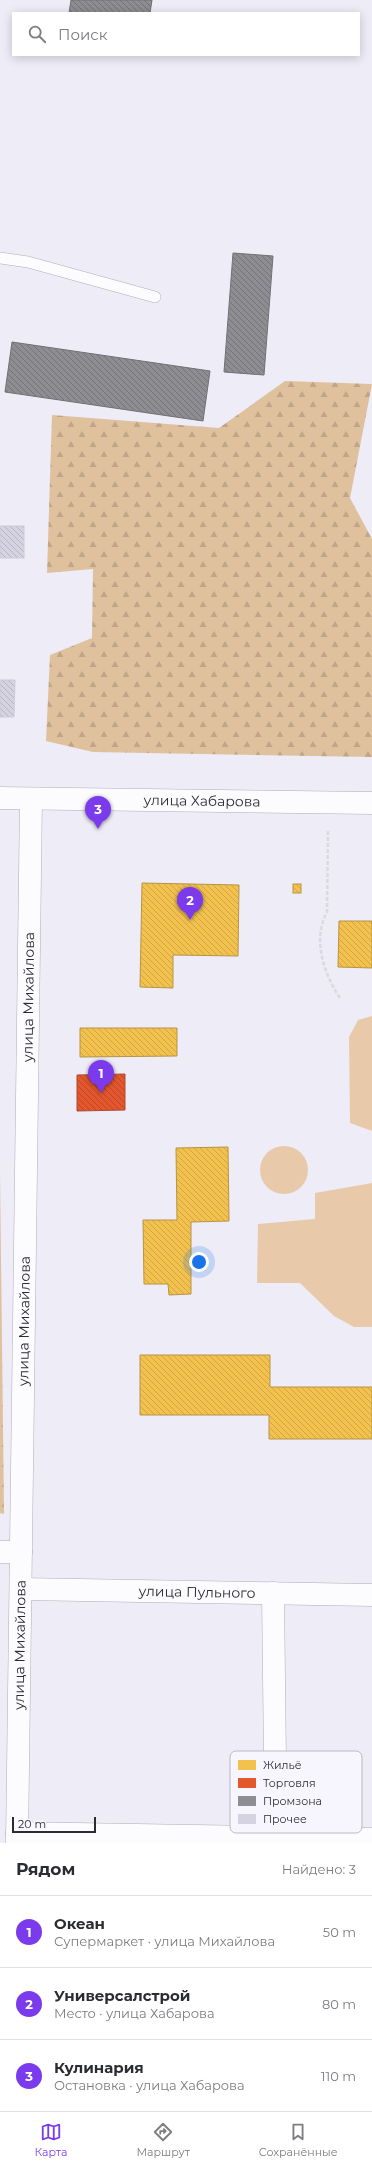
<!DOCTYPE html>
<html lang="ru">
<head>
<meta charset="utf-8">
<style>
	body { margin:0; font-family:Montserrat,sans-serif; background:#f7f7f7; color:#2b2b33 }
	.scale { position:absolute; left:12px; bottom:10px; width:84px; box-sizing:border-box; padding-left:4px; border:2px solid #2c2b33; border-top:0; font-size:11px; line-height:14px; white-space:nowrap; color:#2c2b33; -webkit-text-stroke:3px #f7f6fe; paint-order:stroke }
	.you { position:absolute; left:199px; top:1262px; width:14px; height:14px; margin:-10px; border:3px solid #fff; border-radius:50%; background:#1a73e8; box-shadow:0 0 0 6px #1a73e833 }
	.badge { display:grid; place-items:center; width:26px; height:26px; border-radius:50%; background:#7c3aed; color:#fff; font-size:13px; font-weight:700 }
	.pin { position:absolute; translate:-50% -33px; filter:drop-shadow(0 1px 2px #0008) }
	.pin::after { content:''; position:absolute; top:21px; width:14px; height:12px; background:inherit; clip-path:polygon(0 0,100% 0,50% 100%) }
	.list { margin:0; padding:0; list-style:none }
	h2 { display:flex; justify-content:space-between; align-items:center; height:52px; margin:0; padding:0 16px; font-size:17px }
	h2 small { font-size:13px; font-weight:400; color:#7c7c81 }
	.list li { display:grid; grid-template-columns:26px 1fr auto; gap:12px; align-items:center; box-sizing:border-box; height:72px; padding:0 16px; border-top:1px solid #e1e1e2 }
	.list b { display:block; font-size:15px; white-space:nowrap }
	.list p { margin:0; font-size:13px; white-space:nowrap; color:#7c7c81 }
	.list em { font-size:13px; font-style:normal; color:#7c7c81 }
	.icon { flex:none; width:22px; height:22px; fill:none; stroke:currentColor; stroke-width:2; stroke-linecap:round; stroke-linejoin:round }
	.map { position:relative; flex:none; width:372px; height:1843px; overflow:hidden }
	.search { position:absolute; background:#fff; box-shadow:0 2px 10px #0003; left:12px; right:12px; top:12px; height:44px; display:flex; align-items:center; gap:10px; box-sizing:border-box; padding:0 14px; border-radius:0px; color:#7c7c81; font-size:15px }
	.sheet { height:268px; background:#fff }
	nav { display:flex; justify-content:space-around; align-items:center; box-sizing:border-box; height:56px; border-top:1px solid #e1e1e2; background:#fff; font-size:11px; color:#7c7c81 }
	nav a { display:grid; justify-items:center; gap:2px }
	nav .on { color:#7c3aed }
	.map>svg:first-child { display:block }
	.grass { fill:#e8caab }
	.forest { fill:url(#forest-firs) }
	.homes { fill:url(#homes-back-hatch); stroke:#b79446 }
	.shops { fill:url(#shops-back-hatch); stroke:#ad4a30 }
	.industry { fill:url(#industry-back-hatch); stroke:#707076 }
	.building { fill:url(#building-back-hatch); stroke:#cdccd5 }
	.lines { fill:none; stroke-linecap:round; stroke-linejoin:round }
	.service-casing { stroke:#afaeb7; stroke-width:12 }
	.minor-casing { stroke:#afaeb7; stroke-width:23 }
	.tertiary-casing { stroke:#afaeb7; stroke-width:23 }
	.primary-casing { stroke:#afaeb7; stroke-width:23 }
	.path { stroke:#dadade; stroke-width:2.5; stroke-dasharray:4 2; stroke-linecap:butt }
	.service { stroke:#fcfcfe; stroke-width:11 }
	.minor { stroke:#fcfcfe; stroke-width:22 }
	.tertiary { stroke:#fcfcfe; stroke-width:22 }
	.primary { stroke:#fcfcfe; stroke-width:22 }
	.labels { text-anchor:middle; stroke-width:4; stroke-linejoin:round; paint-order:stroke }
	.street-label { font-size:14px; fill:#2c2b33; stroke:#f7f6fe }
	.key { fill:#f7f6fe; stroke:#bab9c1; stroke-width:1 }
	.key-label { font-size:11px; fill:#2c2b33 }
</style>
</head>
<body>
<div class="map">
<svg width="372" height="1843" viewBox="0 0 372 1843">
	<defs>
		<pattern id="forest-firs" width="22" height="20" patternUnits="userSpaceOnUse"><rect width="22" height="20" fill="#e0c19e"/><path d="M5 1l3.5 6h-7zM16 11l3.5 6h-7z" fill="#c0a689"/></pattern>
		<pattern id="homes-back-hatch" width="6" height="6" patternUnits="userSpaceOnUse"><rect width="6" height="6" fill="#f2c14e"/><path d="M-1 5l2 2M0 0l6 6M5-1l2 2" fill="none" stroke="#d0a645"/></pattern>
		<pattern id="shops-back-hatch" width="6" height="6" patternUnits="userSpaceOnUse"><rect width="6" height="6" fill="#e4572e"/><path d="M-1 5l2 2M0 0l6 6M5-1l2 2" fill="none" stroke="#b94828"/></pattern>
		<pattern id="industry-back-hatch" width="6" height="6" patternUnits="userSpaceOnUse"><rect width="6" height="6" fill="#8d8d92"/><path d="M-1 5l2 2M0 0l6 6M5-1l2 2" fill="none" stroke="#737378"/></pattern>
		<pattern id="building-back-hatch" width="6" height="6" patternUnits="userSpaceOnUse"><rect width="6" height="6" fill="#d5d3e1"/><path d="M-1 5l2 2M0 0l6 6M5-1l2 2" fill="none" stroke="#b7b5c2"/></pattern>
	</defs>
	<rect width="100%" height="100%" fill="#edecf7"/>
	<g class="grass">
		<path d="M372,1016V1131L350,1123L349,1037L358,1020Z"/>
		<circle cx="284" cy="1170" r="24"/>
		<path d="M372,1183V1327H354L334,1316L300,1283H257L258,1224L315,1219V1193Z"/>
	</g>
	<g class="forest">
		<path d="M285,381L372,384L350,498L372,539V757L93,752L46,741L50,655L92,638L93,569L47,573L52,415L219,428Z"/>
		<path d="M0,1171L4,1514L0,1513Z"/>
	</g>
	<g class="homes">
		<path d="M142,883L239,885L238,956L173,955V988L140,987Z"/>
		<rect x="293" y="884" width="8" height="9"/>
		<path d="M339,921H372V968L338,967Z"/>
		<path d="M80,1028H177V1056L80,1057Z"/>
		<path d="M228,1147L229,1221L191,1222V1294L169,1295L168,1284H144L143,1220H177L176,1148Z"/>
		<path d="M140,1355H270V1387H372V1439H269V1415H140Z"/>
	</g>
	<path class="shops" d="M125,1074V1110L77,1111V1075Z"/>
	<g class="industry">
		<path d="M71,0H152L150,13H69Z"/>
		<path d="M233,253L273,256L264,375L224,372Z"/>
		<path d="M12,342L210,371L203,421L5,392Z"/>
	</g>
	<g class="building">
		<rect x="0" y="526" width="24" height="32"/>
		<path d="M0,680H15L14,717H0Z"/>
	</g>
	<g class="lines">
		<defs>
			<path id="service" d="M0,258L28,262L155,297"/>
			<g id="minor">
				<path d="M0,1552H21"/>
				<path id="s1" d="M22,1589L372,1595"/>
				<path d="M273,1593L276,1843"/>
				<path d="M17,1833L372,1839"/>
			</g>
			<g id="tertiary">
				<path id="s2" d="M17,1843L31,799"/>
			</g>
			<g id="primary">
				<path id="s3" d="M0,798L372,803"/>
			</g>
		</defs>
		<use href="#service" class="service-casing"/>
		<use href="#minor" class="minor-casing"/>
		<use href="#tertiary" class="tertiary-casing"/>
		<use href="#primary" class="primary-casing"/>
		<path class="path" d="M328,831L327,912C312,940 324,974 340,998"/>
		<use href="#service" class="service"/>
		<use href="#minor" class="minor"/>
		<use href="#tertiary" class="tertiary"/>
		<use href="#primary" class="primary"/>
	</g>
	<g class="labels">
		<g class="street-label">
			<text dy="5" stroke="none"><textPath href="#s3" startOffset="202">улица Хабарова</textPath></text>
			<text dy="5" stroke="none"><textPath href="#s2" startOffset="846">улица Михайлова</textPath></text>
			<text dy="5" stroke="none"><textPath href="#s2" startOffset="522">улица Михайлова</textPath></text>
			<text dy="5" stroke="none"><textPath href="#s1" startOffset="175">улица Пульного</textPath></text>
			<text dy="5" stroke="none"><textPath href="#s2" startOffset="198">улица Михайлова</textPath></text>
		</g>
	</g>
	<rect x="230" y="1751" width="132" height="82" rx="6" class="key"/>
	<rect x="238" y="1760" width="18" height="10" fill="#f2c14e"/>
	<rect x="238" y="1778" width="18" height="10" fill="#e4572e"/>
	<rect x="238" y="1796" width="18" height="10" fill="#8d8d92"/>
	<rect x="238" y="1814" width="18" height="10" fill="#d5d3e1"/>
	<g class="key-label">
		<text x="263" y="1769">Жильё</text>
		<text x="263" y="1787">Торговля</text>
		<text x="263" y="1805">Промзона</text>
		<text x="263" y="1823">Прочее</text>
	</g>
</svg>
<div class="scale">20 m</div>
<div class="you"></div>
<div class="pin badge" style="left:101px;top:1093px">1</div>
<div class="pin badge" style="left:190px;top:920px">2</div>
<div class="pin badge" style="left:98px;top:829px">3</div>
<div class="search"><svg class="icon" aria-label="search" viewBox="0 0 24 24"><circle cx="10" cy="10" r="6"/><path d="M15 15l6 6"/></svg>Поиск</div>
</div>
<section class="sheet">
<h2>Рядом<small>Найдено: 3</small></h2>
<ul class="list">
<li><span class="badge">1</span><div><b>Океан</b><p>Супермаркет · улица Михайлова</p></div><em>50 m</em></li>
<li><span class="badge">2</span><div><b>Универсалстрой</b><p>Место · улица Хабарова</p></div><em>80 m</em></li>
<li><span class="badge">3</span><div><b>Кулинария</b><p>Остановка · улица Хабарова</p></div><em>110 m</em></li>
</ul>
</section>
<nav>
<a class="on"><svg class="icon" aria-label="map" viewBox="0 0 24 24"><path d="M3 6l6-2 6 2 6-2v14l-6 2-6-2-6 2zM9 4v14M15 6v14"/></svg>Карта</a>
<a><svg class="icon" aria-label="directions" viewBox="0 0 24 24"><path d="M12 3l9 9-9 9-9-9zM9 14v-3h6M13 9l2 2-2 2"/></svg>Маршрут</a>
<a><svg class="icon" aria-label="saved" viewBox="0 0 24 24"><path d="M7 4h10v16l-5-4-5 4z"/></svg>Сохранённые</a>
</nav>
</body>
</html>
